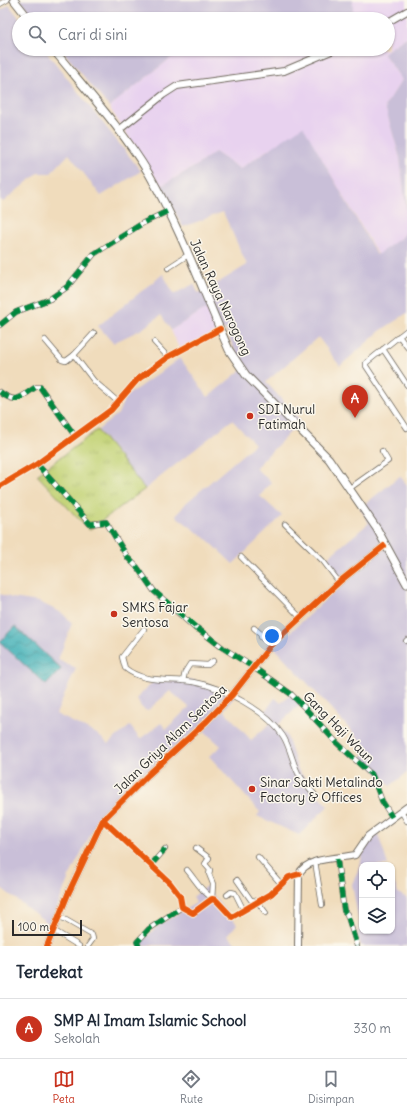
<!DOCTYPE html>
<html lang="id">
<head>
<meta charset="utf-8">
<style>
	body { margin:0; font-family:Delius,sans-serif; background:#f2f2f3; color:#1f2937 }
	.controls { position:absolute; right:12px; bottom:12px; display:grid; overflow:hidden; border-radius:8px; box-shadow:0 1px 3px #0004 }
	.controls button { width:36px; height:36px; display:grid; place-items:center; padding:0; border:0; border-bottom:1px solid #e0e1e3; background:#fff; color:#1f2937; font:20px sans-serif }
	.scale { position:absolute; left:12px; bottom:10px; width:70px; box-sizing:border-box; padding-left:4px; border:2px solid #2b2b2b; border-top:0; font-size:11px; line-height:14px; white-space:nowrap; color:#2b2b2b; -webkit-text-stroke:3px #fbf7ec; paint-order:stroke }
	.you { position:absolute; left:272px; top:636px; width:14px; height:14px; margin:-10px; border:3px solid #fff; border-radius:50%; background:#1a73e8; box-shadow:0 0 0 6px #1a73e833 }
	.badge { display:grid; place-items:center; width:26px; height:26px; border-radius:50%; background:#c8321e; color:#fff; font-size:13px; font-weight:700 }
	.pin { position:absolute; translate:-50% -33px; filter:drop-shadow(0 1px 2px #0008) }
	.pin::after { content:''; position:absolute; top:21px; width:14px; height:12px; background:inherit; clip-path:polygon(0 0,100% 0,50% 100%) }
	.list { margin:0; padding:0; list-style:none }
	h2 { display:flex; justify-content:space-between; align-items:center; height:52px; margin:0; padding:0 16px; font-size:17px }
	h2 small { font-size:13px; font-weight:400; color:#747a83 }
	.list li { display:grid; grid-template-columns:26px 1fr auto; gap:12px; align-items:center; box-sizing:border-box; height:60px; padding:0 16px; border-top:1px solid #e0e1e3 }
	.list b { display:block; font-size:15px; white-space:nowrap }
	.list p { margin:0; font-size:13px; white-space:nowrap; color:#747a83 }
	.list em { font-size:13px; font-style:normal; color:#747a83 }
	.icon { flex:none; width:22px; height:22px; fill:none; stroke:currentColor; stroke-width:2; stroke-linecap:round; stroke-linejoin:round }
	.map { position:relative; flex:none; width:407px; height:946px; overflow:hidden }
	.search { position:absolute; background:#fff; box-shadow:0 1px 3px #0004; left:12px; right:12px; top:12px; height:44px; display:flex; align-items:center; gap:10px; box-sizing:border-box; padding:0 14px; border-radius:22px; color:#747a83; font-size:15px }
	.sheet { height:112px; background:#fff }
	nav { display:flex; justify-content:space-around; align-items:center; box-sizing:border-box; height:56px; border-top:1px solid #e0e1e3; background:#fff; font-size:11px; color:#747a83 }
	nav a { display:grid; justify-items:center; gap:2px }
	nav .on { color:#c8321e }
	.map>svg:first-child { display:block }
	.built { fill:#e8d2ef }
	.industrial { fill:#c9bfd8 }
	.grass { fill:url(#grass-tufts); stroke:#777f50 }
	.water { fill:url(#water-waves); stroke:#366e71 }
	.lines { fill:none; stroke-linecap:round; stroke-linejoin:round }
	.street-casing { stroke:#70695e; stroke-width:6 }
	.secondary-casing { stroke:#70695e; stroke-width:8 }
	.primary-casing { stroke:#70695e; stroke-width:9 }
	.street { stroke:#fff; stroke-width:4.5 }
	.secondary { stroke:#fff; stroke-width:6 }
	.primary { stroke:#fff; stroke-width:7 }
	.quiet { stroke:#00873e; stroke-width:5; stroke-dasharray:10 5; stroke-linecap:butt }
	.cycleway-casing { stroke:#fbf7ec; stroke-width:8 }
	.cycleway { stroke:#e8590c; stroke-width:6 }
	.poi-dot { fill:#c8321e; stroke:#fbf7ec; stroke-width:1.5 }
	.labels { text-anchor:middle; stroke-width:3; stroke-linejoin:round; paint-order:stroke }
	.street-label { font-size:13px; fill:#2b2b2b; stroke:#fbf7ec }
	.poi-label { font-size:13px; fill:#2b2b2b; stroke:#fbf7ec; text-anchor:start }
</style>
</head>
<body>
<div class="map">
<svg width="407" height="946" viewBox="0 0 407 946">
	<defs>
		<pattern id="grass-tufts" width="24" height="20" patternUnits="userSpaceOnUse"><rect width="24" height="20" fill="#c3d376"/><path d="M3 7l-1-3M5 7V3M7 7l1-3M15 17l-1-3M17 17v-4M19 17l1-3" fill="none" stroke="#a8b566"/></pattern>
		<pattern id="water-waves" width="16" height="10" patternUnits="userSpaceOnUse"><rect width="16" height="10" fill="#40b0b7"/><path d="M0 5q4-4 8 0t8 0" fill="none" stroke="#368f95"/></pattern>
	</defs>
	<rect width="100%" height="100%" fill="#fbf7ec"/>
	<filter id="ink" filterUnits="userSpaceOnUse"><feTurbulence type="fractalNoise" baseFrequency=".025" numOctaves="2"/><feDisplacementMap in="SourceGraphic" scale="8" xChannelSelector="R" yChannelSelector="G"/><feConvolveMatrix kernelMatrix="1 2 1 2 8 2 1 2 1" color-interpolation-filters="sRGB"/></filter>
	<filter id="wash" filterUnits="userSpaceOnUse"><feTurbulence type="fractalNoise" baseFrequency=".012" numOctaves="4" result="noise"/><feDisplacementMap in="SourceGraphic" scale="16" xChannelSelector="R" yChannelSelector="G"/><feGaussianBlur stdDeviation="0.9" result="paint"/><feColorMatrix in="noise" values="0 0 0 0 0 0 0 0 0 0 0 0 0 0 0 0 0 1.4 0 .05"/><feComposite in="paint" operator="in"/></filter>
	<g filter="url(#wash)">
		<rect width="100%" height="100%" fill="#f0dcbc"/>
		<g class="built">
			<path d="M353,0H407V37L383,53L402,80L385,106L400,158L407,216V231L402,237L378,255L303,127L291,138L269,149L240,169L215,152L196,166L161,186L109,107L172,57L221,53L234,49H388V19H326L353,11Z"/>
			<path d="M207,308L216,332L180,350L171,330Z"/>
		</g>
		<g class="industrial">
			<path d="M20,0H353V11L331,19H36Z"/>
			<path d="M9,5L20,19L19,49H44L141,171L101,196L69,154L51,173H38L3,202L0,199V11Z"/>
			<path d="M407,37V216L400,158L385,106L402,80L383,53Z"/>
			<path d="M61,49H241L221,53L172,57L109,107Z"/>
			<path d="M303,126L377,255L402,237L407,231V313L380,331L340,366L318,337L266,382L301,421L255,468L271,482L260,496L282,516L233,564L209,541L176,516L186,503L255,444L232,420L145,489L98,430L118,414L125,397L180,358L208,397L246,366L237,355L225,329L216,332L207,308L171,330L161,315L142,329L113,343L98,326L163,274L174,294L194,284L198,293L208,289L247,265L223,212L183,227L161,186L196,166L215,152L240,169Z"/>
			<path d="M400,476L407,485V773L390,786L361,757L368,749L274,647L342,584L327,558L369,523L360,508Z"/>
			<path d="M0,594L12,598L39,602L62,613L72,623L58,660L76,668L56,714L97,734L108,744L130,726L140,739L161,723L166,729L189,707L170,691L147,711L141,707L137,698L154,681L194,680L236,695L224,710L251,740L273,721L264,713L275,698L281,703L292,693L303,702L278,725L287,736L298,770L328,806L299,835L257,816L260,812L209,756L221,746L200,727L155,766L141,775L100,816L69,877L50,925L0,887Z"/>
			<path d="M377,831L388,865H362V931H392V876L398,893L407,898V946H361L358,936L359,924L352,884L360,867L362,855L370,837Z"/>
			<path d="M206,886L237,924L228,935L238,946L138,945L159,925L196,903L193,897Z"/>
		</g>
		<path class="grass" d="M97,430L145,489L89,530L37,475Z"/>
		<path class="water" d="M14,627H16L61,669L46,685L0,642Z"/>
	</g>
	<g filter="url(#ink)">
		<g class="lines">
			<defs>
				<g id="street">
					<path d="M0,4L7,0"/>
					<path d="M168,268L188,255"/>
					<path d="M0,325L16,312L50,299L67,287L94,254L143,223L168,211"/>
					<path d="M407,330L366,363V366L407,428"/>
					<path d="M94,333L74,355L94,381L117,401"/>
					<path d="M399,336L407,347"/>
					<path d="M45,340L62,360L66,361L74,355"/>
					<path d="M154,342L168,357"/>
					<path d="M383,349L407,385"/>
					<path d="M0,392C17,405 20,397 36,387H40L75,436"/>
					<path d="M37,464L90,524L106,522L128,558L137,567L154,591L196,629"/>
					<path d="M0,486L37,464L111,410L137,380L168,357L220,329"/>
					<path d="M350,488L388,461L382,451"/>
					<path d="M285,524L323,561L339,582"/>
					<path d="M241,557L300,617"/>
					<path d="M197,628L223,648L253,667L291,694L304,707L337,743L372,775L382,801L392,817"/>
					<path d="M254,628L261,634V637L271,645"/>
					<path d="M144,629L122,657L125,668C144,684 171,678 193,682C223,687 267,711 283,736C290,747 292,761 298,773C303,780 309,788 315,795"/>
					<path d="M406,641L407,640"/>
					<path d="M183,681L185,672L190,664L208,665L213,661"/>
					<path d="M401,811L407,821"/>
					<path d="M103,820L170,883L180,896L182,907L193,913L212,899L216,900L232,917L271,894L289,877L299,874"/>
					<path d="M196,848L209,858L205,864L210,870L209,874L213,884L212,899"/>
					<path d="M258,857L282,885"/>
					<path d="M337,859L344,911L347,914L357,946"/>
					<path d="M315,861L322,905"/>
					<path d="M151,865L165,849"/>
					<path d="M187,870C195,879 200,890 211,897"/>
					<path d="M237,880L251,900L257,901L266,913"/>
					<path d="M227,895L231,892L235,893L243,909"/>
					<path d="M59,916L92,935L93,939L88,946"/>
					<path d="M53,930L79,946"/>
					<path d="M139,946L137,942L149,929L182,907"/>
				</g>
				<g id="secondary">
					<path d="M388,22L407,11"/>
					<path d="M119,130L163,95L177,86L284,71L336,49"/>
					<path d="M47,946L68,894L103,820L148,775L207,721L232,695L271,645L339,582L384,546"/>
					<path d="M298,946L299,874C307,857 338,859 355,855L368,836L407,807"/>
				</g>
				<g id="primary">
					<path d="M14,0L29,19"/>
					<path d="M53,49C86,90 122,129 149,174C181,230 203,291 229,350L246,375L329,459L377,529L407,584"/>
				</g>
			</defs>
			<use href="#street" class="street-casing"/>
			<use href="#secondary" class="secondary-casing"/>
			<use href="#primary" class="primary-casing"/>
			<use href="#street" class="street"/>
			<use href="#secondary" class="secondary"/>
			<use href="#primary" class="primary"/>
			<g class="quiet">
				<path d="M0,325L16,312L50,299L67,287L94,254L143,223L168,211"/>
				<path d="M0,392C17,405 20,397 36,387H40L75,436"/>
				<path d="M37,464L90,524L106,522L128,558L137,567L154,591L197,628L195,631"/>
				<path d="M197,628L223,648L253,667L291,694L304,707L337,743L372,775L382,801L392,817"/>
				<path d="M337,859L344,911L347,914L357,946"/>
				<path d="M151,865L165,849"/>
				<path d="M139,946L137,942L149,929L182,907"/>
			</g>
			<defs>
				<g id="cycleway">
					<path d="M0,486L37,464L111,410L137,380L168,357L220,329"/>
					<path d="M103,820L170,883L180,896L182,907L193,913L212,899L216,900L232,917L271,894L289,877L299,874"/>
					<path d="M47,946L68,894L103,820L148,775L207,721L232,695L271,645L339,582L384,546"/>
				</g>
			</defs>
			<use href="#cycleway" class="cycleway-casing"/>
			<use href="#cycleway" class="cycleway"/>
		</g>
	</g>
	<g class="poi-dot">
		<circle cx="250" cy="416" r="4"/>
		<circle cx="114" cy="614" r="4"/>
		<circle cx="252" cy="789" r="4"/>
	</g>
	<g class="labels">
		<g class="street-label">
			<text transform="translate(221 297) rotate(65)" y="5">Jalan Raya Narogong</text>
			<text transform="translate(339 727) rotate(45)" y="5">Gang Haji Waun</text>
			<text transform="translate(170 739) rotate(-44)" y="5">Jalan Griya Alam Sentosa</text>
		</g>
		<g class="poi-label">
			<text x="258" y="414">SDI Nurul<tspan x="258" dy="15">Fatimah</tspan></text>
			<text x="122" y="612">SMKS Fajar<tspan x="122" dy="15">Sentosa</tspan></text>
			<text x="260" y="787">Sinar Sakti Metalindo<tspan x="260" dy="15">Factory &amp; Offices</tspan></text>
		</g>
	</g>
</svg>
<div class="controls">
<button><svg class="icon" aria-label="locate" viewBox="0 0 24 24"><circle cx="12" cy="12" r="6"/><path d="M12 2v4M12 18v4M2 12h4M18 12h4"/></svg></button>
<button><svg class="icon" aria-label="layers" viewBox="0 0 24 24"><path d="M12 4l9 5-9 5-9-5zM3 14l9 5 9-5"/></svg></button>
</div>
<div class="scale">100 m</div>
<div class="you"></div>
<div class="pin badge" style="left:355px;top:418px">A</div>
<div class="search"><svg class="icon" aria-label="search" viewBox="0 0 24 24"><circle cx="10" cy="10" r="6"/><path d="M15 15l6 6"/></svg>Cari di sini</div>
</div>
<section class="sheet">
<h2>Terdekat<small></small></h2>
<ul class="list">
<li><span class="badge">A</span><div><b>SMP Al Imam Islamic School</b><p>Sekolah</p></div><em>330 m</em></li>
</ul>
</section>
<nav>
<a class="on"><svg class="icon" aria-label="map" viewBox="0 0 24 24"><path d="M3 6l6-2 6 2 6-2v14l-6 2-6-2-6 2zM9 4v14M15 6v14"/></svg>Peta</a>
<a><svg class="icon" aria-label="directions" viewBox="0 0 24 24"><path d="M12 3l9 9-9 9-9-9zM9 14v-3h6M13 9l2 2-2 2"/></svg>Rute</a>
<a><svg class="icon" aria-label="saved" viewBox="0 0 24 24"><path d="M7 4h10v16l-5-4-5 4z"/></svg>Disimpan</a>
</nav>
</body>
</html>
